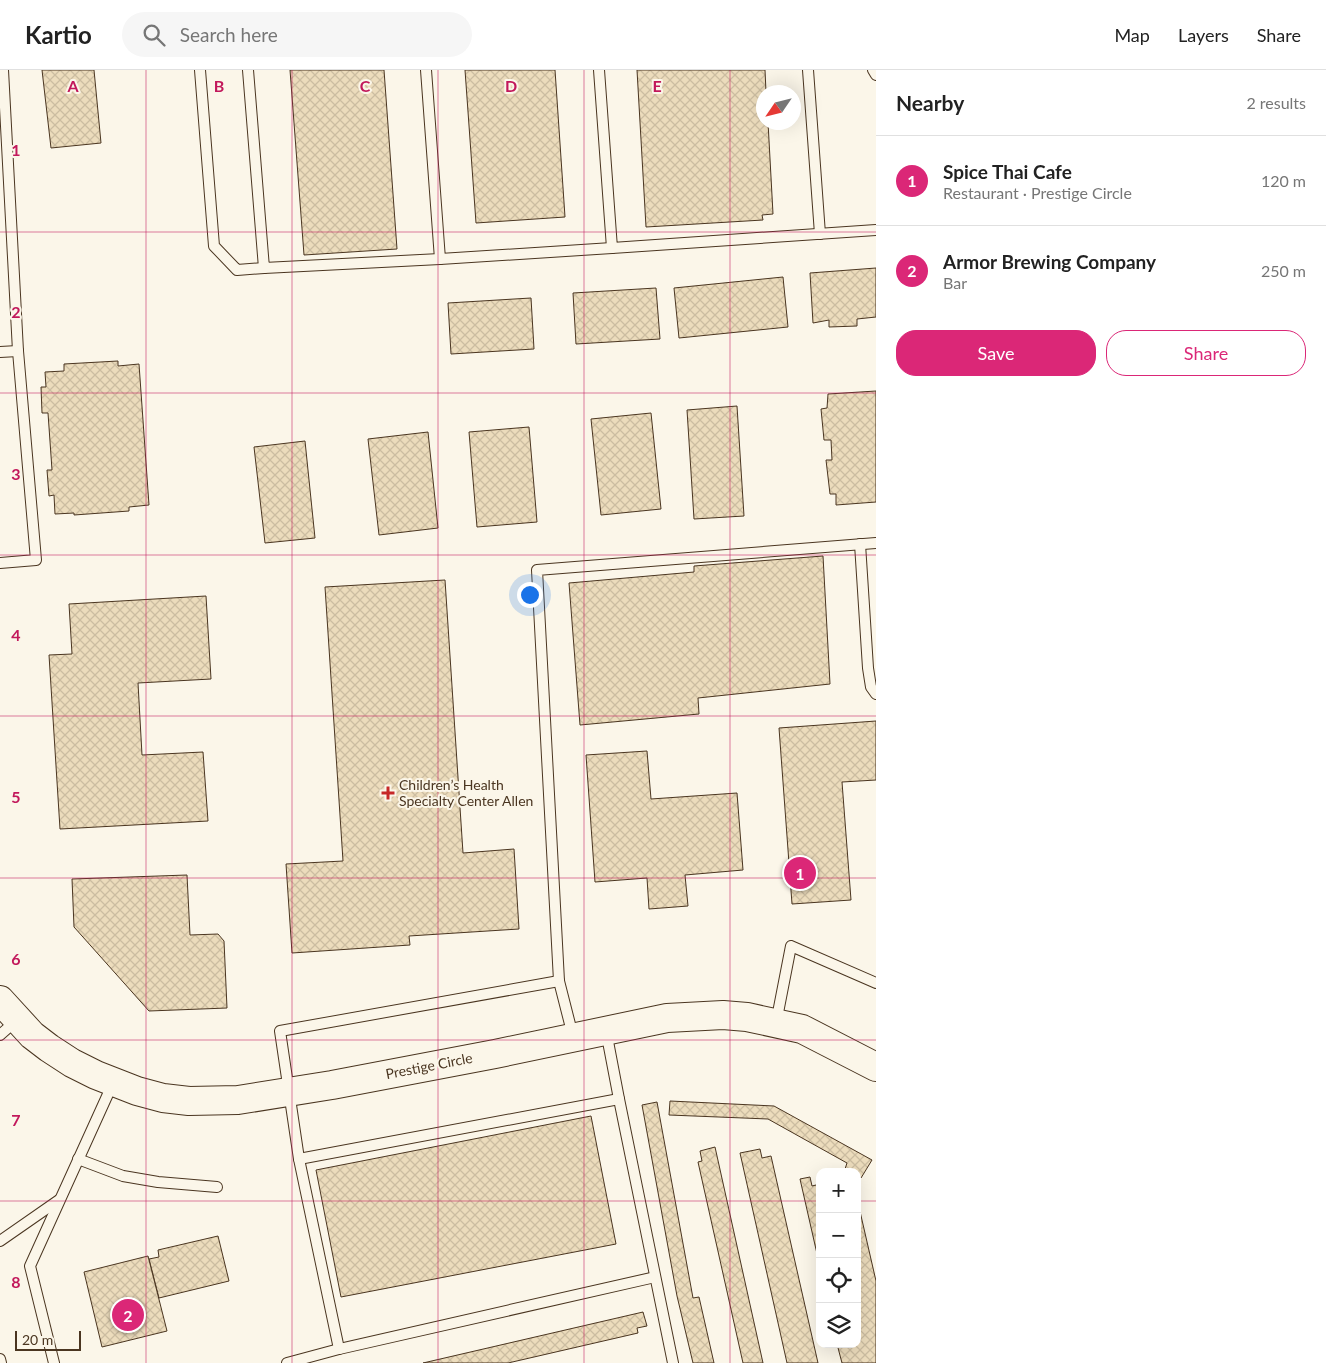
<!DOCTYPE html>
<html lang="en">
<head>
<meta charset="utf-8">
<style>
	body { margin:0; font-family:Lato,sans-serif; background:#f6f6f6; color:#222 }
	.controls { position:absolute; right:15px; bottom:15px; display:grid; overflow:hidden; border-radius:10px; box-shadow:0 5px 20px #0002 }
	.controls button { width:45px; height:45px; display:grid; place-items:center; padding:0; border:0; border-bottom:1px solid #e0e0e0; background:#fff; color:#222; font:25px sans-serif }
	.compass { position:absolute; left:756px; top:15px; width:45px; height:45px; border-radius:50%; background:#fff; box-shadow:0 5px 20px #0002; rotate:235deg }
	.scale { position:absolute; left:15px; bottom:12px; width:66px; box-sizing:border-box; padding-left:5px; border:2px solid #4a3520; border-top:0; font-size:14px; line-height:18px; white-space:nowrap; color:#4a3520; -webkit-text-stroke:4px #fbf6e9; paint-order:stroke }
	.you { position:absolute; left:529px; top:524px; width:18px; height:18px; margin:-12px; border:4px solid #fff; border-radius:50%; background:#1a73e8; box-shadow:0 0 0 8px #1a73e833 }
	.badge { display:grid; place-items:center; width:32px; height:32px; border-radius:50%; background:#db2777; color:#fff; font-size:16px; font-weight:700 }
	.pin { position:absolute; translate:-50% -50%; border:2px solid #fff; box-shadow:0 1px 5px #0006 }
	.list { margin:0; padding:0; list-style:none }
	h2 { display:flex; justify-content:space-between; align-items:center; height:65px; margin:0; padding:0 20px; font-size:21px }
	h2 small { font-size:16px; font-weight:400; color:#767676 }
	.list li { display:grid; grid-template-columns:32px 1fr auto; gap:15px; align-items:center; box-sizing:border-box; height:90px; padding:0 20px; border-top:1px solid #e0e0e0 }
	.list b { display:block; font-size:19px; white-space:nowrap }
	.list p { margin:0; font-size:16px; white-space:nowrap; color:#767676 }
	.list em { font-size:16px; font-style:normal; color:#767676 }
	.actions { display:flex; gap:10px; padding:15px 20px }
	.actions a { flex:1; padding:11px 0; border:1px solid #db2777; border-radius:20px; text-align:center; font-size:18px; color:#db2777 }
	.actions .main { background:#db2777; color:#fff }
	.icon { flex:none; width:28px; height:28px; fill:none; stroke:currentColor; stroke-width:2; stroke-linecap:round; stroke-linejoin:round }
	.map { position:relative; flex:none; width:876px; height:1293px; overflow:hidden }
	header { display:flex; align-items:center; gap:30px; box-sizing:border-box; height:70px; padding:0 25px; background:#fff; border-bottom:1px solid #e0e0e0 }
	header strong { font-size:24px }
	nav { display:flex; gap:28px; margin-inline-start:auto; font-size:18px }
	.search { width:350px; height:45px; background:#f6f6f6; display:flex; align-items:center; gap:12px; box-sizing:border-box; padding:0 18px; border-radius:28px; color:#767676; font-size:19px }
	main { display:flex }
	aside { flex:1; background:#fff }
	.map>svg:first-child { display:block }
	.building { fill:url(#building-cross-hatch); stroke:#4a3520 }
	.lines { fill:none; stroke-linecap:round; stroke-linejoin:round }
	.lane-casing { stroke:#4a3520; stroke-width:12 }
	.secondary-casing { stroke:#4a3520; stroke-width:30 }
	.lane { stroke:#fbf6e9; stroke-width:10 }
	.secondary { stroke:#fbf6e9; stroke-width:28 }
	.grid { fill:none; stroke:#c2185b; stroke-width:1; stroke-opacity:0.55 }
	.poi-dot { fill:#c62828; stroke:#fbf6e9; stroke-width:2 }
	.labels { text-anchor:middle; stroke-width:4; stroke-linejoin:round; paint-order:stroke }
	.poi-label { font-size:14px; fill:#4a3520; stroke:#fbf6e9; text-anchor:start }
	.street-label { font-size:14px; fill:#4a3520; stroke:#fbf6e9 }
	.grid-label { font-size:16px; text-anchor:middle; font-weight:bold; fill:#c2185b; stroke:#fbf6e9; stroke-width:4; stroke-linejoin:round; paint-order:stroke }
</style>
</head>
<body>
<header>
<strong>Kartio</strong>
<div class="search"><svg class="icon" aria-label="search" viewBox="0 0 24 24"><circle cx="10" cy="10" r="6"/><path d="M15 15l6 6"/></svg>Search here</div>
<nav><a>Map</a><a>Layers</a><a>Share</a></nav>
</header>
<main>
<div class="map">
<svg width="876" height="1293" viewBox="0 0 876 1293">
	<defs>
		<pattern id="building-cross-hatch" width="8" height="8" patternUnits="userSpaceOnUse" patternTransform="scale(1.25)"><rect width="8" height="8" fill="#ecdcbc"/><path d="M0 0l8 8M0 8l8-8" fill="none" stroke="#ccbda1"/></pattern>
	</defs>
	<rect width="100%" height="100%" fill="#fbf6e9"/>
	<g class="building">
		<path d="M42,0H94L101,73L51,78Z"/>
		<path d="M290,0H384L397,179L304,185Z"/>
		<path d="M465,0H555L565,147L476,153Z"/>
		<path d="M637,0H765L766,22H764V52H768L773,144L762,145L763,150L646,157Z"/>
		<path d="M876,198V247L857,249V256L829,257V250L813,253L810,203Z"/>
		<path d="M783,207L788,257L679,268L674,218Z"/>
		<path d="M656,218L660,269L576,274L573,223Z"/>
		<path d="M531,228L534,279L451,284L448,233Z"/>
		<path d="M118,291V296L139,294L149,435L129,437V441L74,445V443L55,444L54,425L49,426L47,400H52L48,343H42L41,317H46L45,302L64,301V294Z"/>
		<path d="M876,321V432L836,435V424H830L826,390H832L831,370H824L821,339L827,338L828,324Z"/>
		<path d="M737,336L744,446L694,449L687,340Z"/>
		<path d="M651,343L661,439L601,445L591,349Z"/>
		<path d="M529,357L537,452L477,457L469,362Z"/>
		<path d="M428,362L438,458L379,465L368,369Z"/>
		<path d="M305,371L315,468L265,473L254,377Z"/>
		<path d="M823,486L830,614L698,628L699,644L580,655L569,513L694,502V496Z"/>
		<path d="M445,510L463,783L514,779L519,859L409,866L410,875L292,883L286,794L343,791L325,517Z"/>
		<path d="M206,526L211,609L138,613L142,685L203,682L208,751L60,759L49,585L72,584L69,534Z"/>
		<path d="M876,651V710L842,712L851,830L792,834L779,658Z"/>
		<path d="M647,681L651,729L737,723L743,800L685,805L688,836L649,839L647,808L595,812L586,685Z"/>
		<path d="M187,805L190,865L218,864L224,871L227,938L149,941L74,857L72,809Z"/>
		<path d="M670,1031L774,1036L872,1090L861,1108L857,1106V1102H850L845,1099L847,1093L768,1049L669,1045Z"/>
		<path d="M657,1032L693,1228L699,1227L714,1293H693L677,1226L642,1035Z"/>
		<path d="M591,1046L616,1174L341,1227L316,1100Z"/>
		<path d="M715,1077L763,1293H743L698,1092L702,1091L700,1081Z"/>
		<path d="M760,1079L762,1088L771,1086L818,1293H787L740,1083Z"/>
		<path d="M810,1107L812,1116L820,1114V1197L800,1109Z"/>
		<path d="M857,1137H859L876,1211V1293H842L837,1274H857Z"/>
		<path d="M218,1166L229,1211L159,1228L149,1189L159,1187L158,1180Z"/>
		<path d="M148,1186L167,1261L102,1277L84,1202Z"/>
		<path d="M643,1242L647,1256L637,1258L638,1263L508,1293H423Z"/>
	</g>
	<g class="lines">
		<defs>
			<g id="lane">
				<path d="M200,0L214,176L237,200L264,198"/>
				<path d="M248,0L264,198L440,189"/>
				<path d="M426,0L440,189L612,178"/>
				<path d="M599,0L612,178L876,160"/>
				<path d="M808,0L820,164"/>
				<path d="M873,0L876,5"/>
				<path d="M0,282L18,281"/>
				<path d="M860,474L868,598L871,617L876,624"/>
				<path d="M0,493L36,490L18,281L3,0"/>
				<path d="M776,953L791,876L876,913"/>
				<path d="M606,961L619,1029L673,1293"/>
				<path d="M0,965L17,950"/>
				<path d="M573,966L559,911L537,500L876,473"/>
				<path d="M78,1089L123,1106L158,1112L217,1117"/>
				<path d="M299,1089L619,1029"/>
				<path d="M0,1171L59,1130"/>
				<path d="M339,1279L299,1089L280,961L559,911"/>
				<path d="M0,1289L1,1293"/>
				<path d="M54,1293L30,1196L113,1013"/>
				<path d="M287,1293L339,1279L655,1207"/>
			</g>
			<path id="secondary" d="M0,930L32,965L49,978L72,993L96,1005L137,1021L163,1028L189,1031L238,1030L332,1015L495,984L667,948L723,945L747,947L802,959L876,997"/>
		</defs>
		<use href="#lane" class="lane-casing"/>
		<use href="#secondary" class="secondary-casing"/>
		<use href="#lane" class="lane"/>
		<use href="#secondary" class="secondary"/>
	</g>
	<path class="grid" d="M146,0V1293M292,0V1293M438,0V1293M584,0V1293M730,0V1293M0,162H876M0,323H876M0,485H876M0,646H876M0,808H876M0,970H876M0,1131H820M857,1131H876"/>
	<path class="poi-dot" d="M385.5 715.5h5v5h5v5h-5v5h-5v-5h-5v-5h5z"/>
	<g class="labels">
		<g class="poi-label">
			<text x="399" y="720">Children’s Health<tspan x="399" dy="16">Specialty Center Allen</tspan></text>
		</g>
		<g class="street-label">
			<text transform="translate(429 996) rotate(-11)" y="5">Prestige Circle</text>
		</g>
	</g>
	<g class="grid-label">
		<text x="73" y="22">A</text>
		<text x="219" y="22">B</text>
		<text x="365" y="22">C</text>
		<text x="511" y="22">D</text>
		<text x="657" y="22">E</text>
		<text x="16" y="86">1</text>
		<text x="16" y="248">2</text>
		<text x="16" y="410">3</text>
		<text x="16" y="571">4</text>
		<text x="16" y="733">5</text>
		<text x="16" y="895">6</text>
		<text x="16" y="1056">7</text>
		<text x="16" y="1218">8</text>
	</g>
</svg>
<div class="controls">
<button>+</button>
<button>−</button>
<button><svg class="icon" aria-label="locate" viewBox="0 0 24 24"><circle cx="12" cy="12" r="6"/><path d="M12 2v4M12 18v4M2 12h4M18 12h4"/></svg></button>
<button><svg class="icon" aria-label="layers" viewBox="0 0 24 24"><path d="M12 4l9 5-9 5-9-5zM3 14l9 5 9-5"/></svg></button>
</div>
<svg class="compass" viewBox="-18 -18 36 36"><path d="M0-13l5 13h-10z" fill="#e53935"/><path d="M0 13l5-13h-10z" fill="#767676"/></svg>
<div class="scale">20 m</div>
<div class="you"></div>
<div class="pin badge" style="left:800px;top:803px">1</div>
<div class="pin badge" style="left:128px;top:1245px">2</div>
</div>
<aside>
<h2>Nearby<small>2 results</small></h2>
<ul class="list">
<li><span class="badge">1</span><div><b>Spice Thai Cafe</b><p>Restaurant · Prestige Circle</p></div><em>120 m</em></li>
<li><span class="badge">2</span><div><b>Armor Brewing Company</b><p>Bar</p></div><em>250 m</em></li>
</ul>
<div class="actions"><a class="main">Save</a><a>Share</a></div>
</aside>
</main>
</body>
</html>
